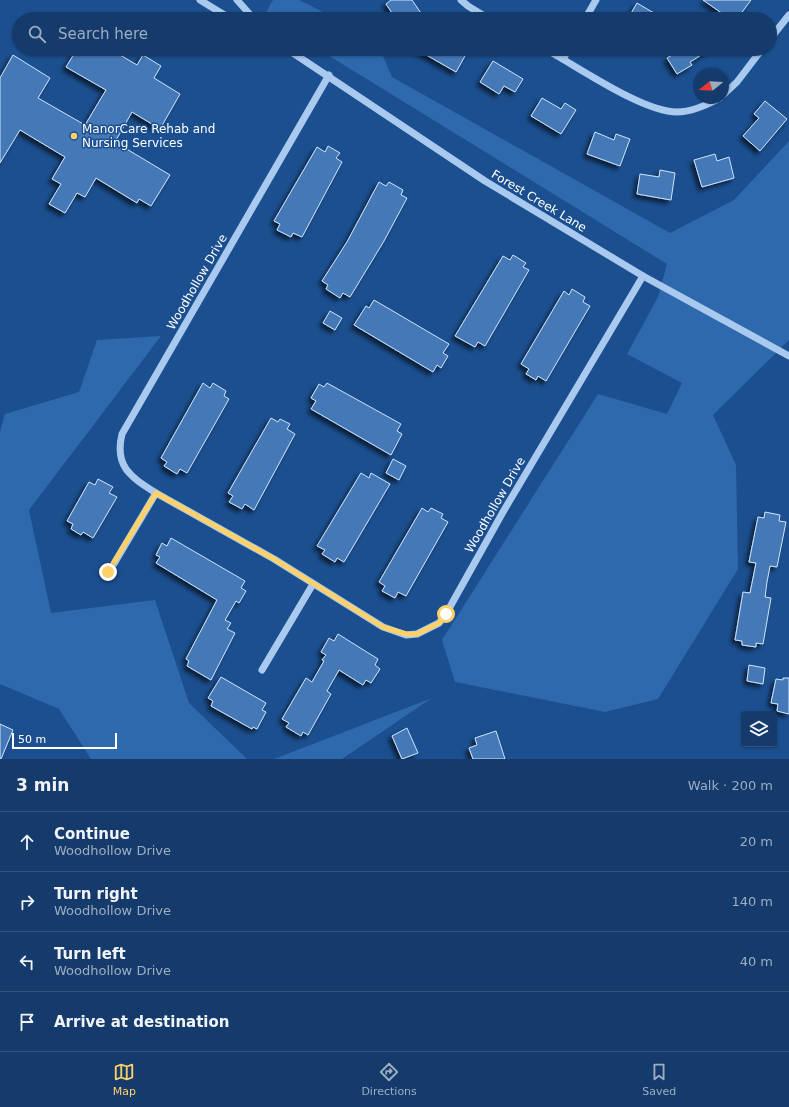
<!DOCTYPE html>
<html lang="en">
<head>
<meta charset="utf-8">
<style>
	body { margin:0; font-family:"DejaVu Sans",sans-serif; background:#1d4271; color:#f1f3f6 }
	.controls { position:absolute; right:12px; bottom:12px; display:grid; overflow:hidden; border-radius:4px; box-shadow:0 1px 3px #0004 }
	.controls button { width:36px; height:36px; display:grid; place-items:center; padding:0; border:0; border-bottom:1px solid #33557e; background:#143b6b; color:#f1f3f6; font:20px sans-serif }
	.compass { position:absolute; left:693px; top:68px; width:36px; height:36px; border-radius:50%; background:#143b6b; box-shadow:0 1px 3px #0004; rotate:252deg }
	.scale { position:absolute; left:12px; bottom:10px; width:105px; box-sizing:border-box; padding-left:4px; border:2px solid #fff; border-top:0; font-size:11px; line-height:14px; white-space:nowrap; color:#fff; -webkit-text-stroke:3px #1b4f8f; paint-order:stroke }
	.stop { position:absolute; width:12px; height:12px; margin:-9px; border:3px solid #ffd166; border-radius:50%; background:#fff }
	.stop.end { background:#ffd166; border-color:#fff; box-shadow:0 1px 4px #0008 }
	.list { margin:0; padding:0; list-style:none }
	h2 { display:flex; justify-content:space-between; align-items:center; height:52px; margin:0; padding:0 16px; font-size:17px }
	h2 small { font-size:13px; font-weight:400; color:#9dadc1 }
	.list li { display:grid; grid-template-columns:26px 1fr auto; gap:12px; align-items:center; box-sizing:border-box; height:60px; padding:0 16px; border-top:1px solid #33557e }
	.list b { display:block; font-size:15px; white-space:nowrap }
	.list p { margin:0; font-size:13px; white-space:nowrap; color:#9dadc1 }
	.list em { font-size:13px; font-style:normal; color:#9dadc1 }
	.icon { flex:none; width:22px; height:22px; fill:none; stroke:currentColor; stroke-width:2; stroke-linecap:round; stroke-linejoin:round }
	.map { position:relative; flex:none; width:789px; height:759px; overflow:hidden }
	.search { position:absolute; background:#143b6b; box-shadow:0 1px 3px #0004; left:12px; right:12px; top:12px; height:44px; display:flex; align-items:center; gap:10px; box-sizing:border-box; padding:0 14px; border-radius:22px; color:#9dadc1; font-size:15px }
	.sheet { height:292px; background:#143b6b }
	nav { display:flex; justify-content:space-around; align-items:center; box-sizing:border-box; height:56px; border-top:1px solid #33557e; background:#143b6b; font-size:11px; color:#9dadc1 }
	nav a { display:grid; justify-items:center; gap:2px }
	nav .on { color:#ffd166 }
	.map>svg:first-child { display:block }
	.green { fill:#2e69ad }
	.building { fill:#4478b7; stroke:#cfe3fa; filter:url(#shadow) }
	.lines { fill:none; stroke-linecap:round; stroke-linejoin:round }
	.minor { stroke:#a9c9ee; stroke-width:7 }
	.route { stroke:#ffd166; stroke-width:5 }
	.poi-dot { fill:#ffd166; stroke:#1b4f8f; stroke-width:1.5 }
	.labels { text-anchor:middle; stroke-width:3; stroke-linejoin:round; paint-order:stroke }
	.poi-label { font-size:12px; fill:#fff; stroke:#1b4f8f; text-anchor:start }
	.street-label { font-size:12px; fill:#fff; stroke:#1b4f8f }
</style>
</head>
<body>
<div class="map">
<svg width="789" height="759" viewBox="0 0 789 759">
	<defs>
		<filter id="shadow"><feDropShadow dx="-3.5" dy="3.5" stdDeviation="2" flood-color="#0009"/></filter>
	</defs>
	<rect width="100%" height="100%" fill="#1b4f8f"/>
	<g class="green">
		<path d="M273,0H299L337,19H269L264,16Z"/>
		<path d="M318,49H380L392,77L670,233L734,200L789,141V340L713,415L736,465L738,569L658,699L605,712L455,682L442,640L598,394L667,414L682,383L627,354L658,297L667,264Z"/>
		<path d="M161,336L29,510L51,613L155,600L189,703L247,759H91L59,709L0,684V432L5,414L79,392L97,340Z"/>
		<path d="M432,698L342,759H274Z"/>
	</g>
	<g class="building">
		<path d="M391,0H412L425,19H396L386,4Z"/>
		<path d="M703,0H751L737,19H730Z"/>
		<path d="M637,3L664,19H637L630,15Z"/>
		<path d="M77,49H110L137,65L143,55L161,66L154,78L180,94L160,129L132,112L115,142L170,175L151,206L139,199L137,203L96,178L85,197L77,193L65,213L49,204L61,184L52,179L65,157L20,130L0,163V78L13,55L50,78L38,98L85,125L106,90L66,67Z"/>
		<path d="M416,49H469L456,72Z"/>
		<path d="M671,49H711L690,62L692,65L677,74L667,58L674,54Z"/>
		<path d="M493,61L523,79L515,92L504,86L499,94L480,82Z"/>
		<path d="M542,98L561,109L565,103L576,110L561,134L531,116Z"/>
		<path d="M765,101L787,119L760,151L743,136L759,118L754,114Z"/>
		<path d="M595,132L614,140L616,134L630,139L620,166L587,154Z"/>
		<path d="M328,146L340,153L336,158L342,162L302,237L293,233L291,237L277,230L280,224L274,221L317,147L325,152Z"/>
		<path d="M715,154L717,161L729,157L734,178L702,187L694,160Z"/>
		<path d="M660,170L675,173L671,200L637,194L640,174L659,177Z"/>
		<path d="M379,182L386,186L389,182L403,190L401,195L407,198L384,241L350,297L343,293L340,298L326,289L328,285L322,281L347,242Z"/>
		<path d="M513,255L526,263L523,267L529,270L485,346L478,342L475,347L455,336L503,256L510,260Z"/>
		<path d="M572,289L585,297L583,302L590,306L546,381L538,376L536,380L526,374L529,369L521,364L564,291L569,295Z"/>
		<path d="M374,300L449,344L443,353L448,356L441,368L437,365L433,372L354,325L366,306L369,308Z"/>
		<path d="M330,311L342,318L335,330L323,323Z"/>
		<path d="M203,383L210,388L213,383L226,391L224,396L229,399L187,473L180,469L177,474L164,466L167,462L161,458Z"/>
		<path d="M327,383L401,424L397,431L402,434L391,455L311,409L316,401L311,398L319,384L324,387Z"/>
		<path d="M271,418L278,422L280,419L290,424L287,429L295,434L254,510L245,504L242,509L229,502L233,496L228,493Z"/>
		<path d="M393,459L406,466L399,480L386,473Z"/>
		<path d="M361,473L369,478L371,473L390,484L344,562L337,558L335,562L322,554L325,550L317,546Z"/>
		<path d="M98,479L113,487L109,493L117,497L93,538L83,532L81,535L71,529L73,524L67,521L89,482L95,485Z"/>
		<path d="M422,508L428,512L431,508L443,514L441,518L448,522L406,596L398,592L395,598L382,591L385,586L379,582Z"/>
		<path d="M765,512L780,515L779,521L786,522L777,567L770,566L767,582L765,597L771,598L763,644L756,643V647L742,645V641L735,640L743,592L750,593L756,563L749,562L758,517L764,518Z"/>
		<path d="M171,538L245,581L241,588L246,591L239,603L236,601L225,620L231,623L227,629L235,633L211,680L187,666L189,661L186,659L217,600L156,563L160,557L156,555L162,543L167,546Z"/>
		<path d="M338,634L378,659L375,665L380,669L371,683L366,680L363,685L339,670L327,691L331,694L308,735L303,732L301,736L286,727L289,723L282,719L306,678L312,682L324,661L322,660L326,655L321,652L329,638L334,641Z"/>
		<path d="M749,665L765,668L763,684L747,681Z"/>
		<path d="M221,677L266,703L262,710L266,712L257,729L253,727L252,729L211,706L213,701L208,698Z"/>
		<path d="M783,678H789V714L777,711L778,704L771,703L776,679L783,680Z"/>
		<path d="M0,724L13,730L1,759H0Z"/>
		<path d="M407,728L418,753L402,759L392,736Z"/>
		<path d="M496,731L505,759H473L469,748L477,745L475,738Z"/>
	</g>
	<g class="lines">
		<g class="minor">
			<path d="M200,0L231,19"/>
			<path d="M237,0L254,19"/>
			<path d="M461,0L468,6L489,19"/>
			<path d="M585,19L596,0"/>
			<path d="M770,39L789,15"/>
			<path d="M287,49L485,181L643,276L789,356"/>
			<path d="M545,49C577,66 642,112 677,112C692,112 707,105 720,98"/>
			<path d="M563,59L569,49"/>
			<path d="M723,95L737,82L762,49"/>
			<path d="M156,493L274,559L383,627L406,635L417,634L439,623L446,614L503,512L643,276"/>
			<path d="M109,572L156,493C131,477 114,467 122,434L329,75"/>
			<path d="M262,670L313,584"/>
		</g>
	</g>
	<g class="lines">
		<path class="route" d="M108,572L156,493L274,559L383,627L406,634H417L439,623L446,614"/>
	</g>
	<circle class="poi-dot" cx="74" cy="136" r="4"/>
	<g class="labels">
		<g class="poi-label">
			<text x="82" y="133">ManorCare Rehab and<tspan x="82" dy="14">Nursing Services</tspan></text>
		</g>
		<g class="street-label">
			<text transform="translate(539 201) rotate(31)" y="4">Forest Creek Lane</text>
			<text transform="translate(197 282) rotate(-60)" y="4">Woodhollow Drive</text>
			<text transform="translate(495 505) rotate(-60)" y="4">Woodhollow Drive</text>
		</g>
	</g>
</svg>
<div class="controls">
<button><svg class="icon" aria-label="layers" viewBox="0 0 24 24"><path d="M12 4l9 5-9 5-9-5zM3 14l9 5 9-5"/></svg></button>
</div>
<svg class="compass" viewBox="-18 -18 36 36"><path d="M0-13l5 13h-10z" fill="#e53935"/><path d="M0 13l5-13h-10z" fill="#9dadc1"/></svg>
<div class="scale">50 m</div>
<div class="stop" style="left:446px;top:614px"></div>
<div class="stop end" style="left:108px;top:572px"></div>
<div class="search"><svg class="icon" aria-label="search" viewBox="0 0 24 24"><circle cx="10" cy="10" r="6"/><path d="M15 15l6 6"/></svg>Search here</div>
</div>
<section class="sheet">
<h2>3 min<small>Walk · 200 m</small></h2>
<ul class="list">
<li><svg class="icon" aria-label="ahead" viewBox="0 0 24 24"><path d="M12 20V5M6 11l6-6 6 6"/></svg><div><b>Continue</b><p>Woodhollow Drive</p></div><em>20 m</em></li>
<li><svg class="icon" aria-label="right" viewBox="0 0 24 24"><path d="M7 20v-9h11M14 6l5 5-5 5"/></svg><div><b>Turn right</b><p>Woodhollow Drive</p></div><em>140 m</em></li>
<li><svg class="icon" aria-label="left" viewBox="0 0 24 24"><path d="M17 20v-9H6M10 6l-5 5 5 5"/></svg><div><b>Turn left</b><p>Woodhollow Drive</p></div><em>40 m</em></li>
<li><svg class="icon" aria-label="arrive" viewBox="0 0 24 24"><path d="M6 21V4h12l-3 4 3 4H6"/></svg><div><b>Arrive at destination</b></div></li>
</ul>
</section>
<nav>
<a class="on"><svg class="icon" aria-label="map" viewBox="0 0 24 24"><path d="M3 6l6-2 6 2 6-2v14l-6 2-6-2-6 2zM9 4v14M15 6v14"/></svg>Map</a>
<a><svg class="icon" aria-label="directions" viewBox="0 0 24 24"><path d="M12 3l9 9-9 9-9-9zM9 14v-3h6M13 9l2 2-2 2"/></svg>Directions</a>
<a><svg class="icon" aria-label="saved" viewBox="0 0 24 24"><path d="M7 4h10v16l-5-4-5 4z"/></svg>Saved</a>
</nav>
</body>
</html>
